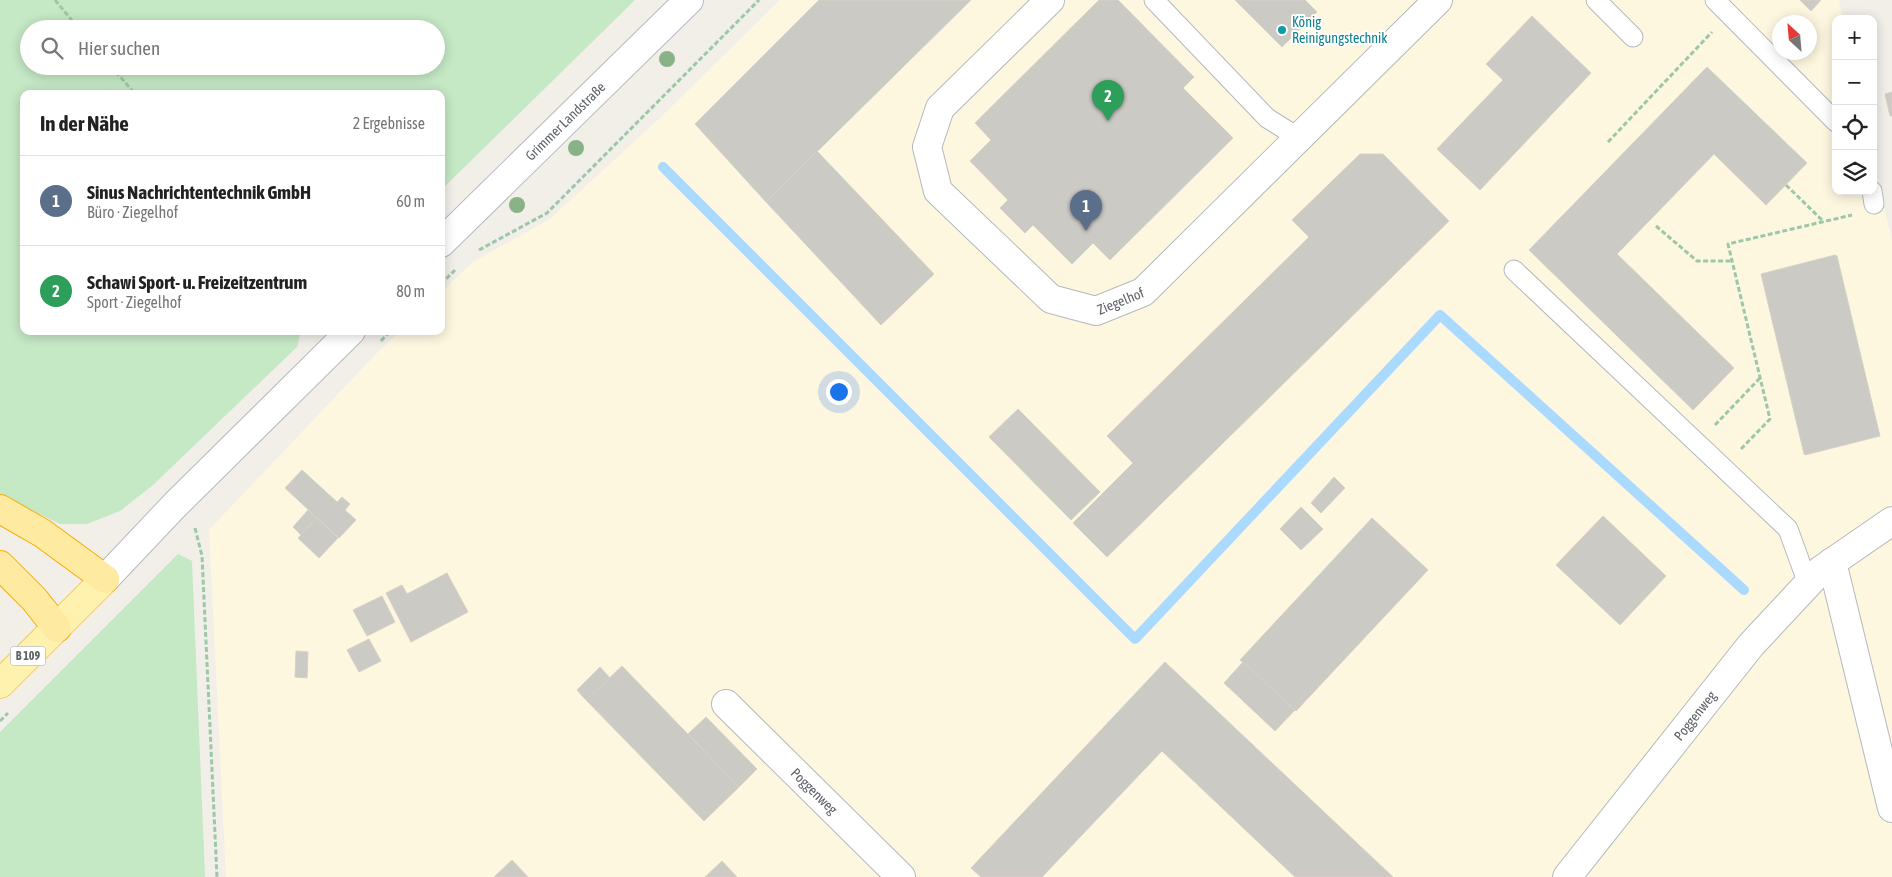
<!DOCTYPE html>
<html lang="de">
<head>
<meta charset="utf-8">
<style>
	body { margin:0; font-family:"Asap Condensed",sans-serif; background:#f2f2f2; color:#222 }
	.controls { position:absolute; right:15px; top:15px; display:grid; overflow:hidden; border-radius:10px; box-shadow:0 2px 12px #0003 }
	.controls button { width:45px; height:45px; display:grid; place-items:center; padding:0; border:0; border-bottom:1px solid #e0e0e0; background:#fff; color:#222; font:25px sans-serif }
	.compass { position:absolute; left:1772px; top:15px; width:45px; height:45px; border-radius:50%; background:#fff; box-shadow:0 2px 12px #0003; rotate:334deg }
	.you { position:absolute; left:838px; top:391px; width:18px; height:18px; margin:-12px; border:4px solid #fff; border-radius:50%; background:#1a73e8; box-shadow:0 0 0 8px #1a73e833 }
	.badge { display:grid; place-items:center; width:32px; height:32px; border-radius:50%; background:#ea4335; color:#fff; font-size:16px; font-weight:700 }
	.pin { position:absolute; translate:-50% -41px; filter:drop-shadow(0 1px 2px #0008) }
	.pin::after { content:''; position:absolute; top:26px; width:18px; height:15px; background:inherit; clip-path:polygon(0 0,100% 0,50% 100%) }
	.list { margin:0; padding:0; list-style:none }
	h2 { display:flex; justify-content:space-between; align-items:center; height:65px; margin:0; padding:0 20px; font-size:21px }
	h2 small { font-size:16px; font-weight:400; color:#767676 }
	.list li { display:grid; grid-template-columns:32px 1fr auto; gap:15px; align-items:center; box-sizing:border-box; height:90px; padding:0 20px; border-top:1px solid #e0e0e0 }
	.list b { display:block; font-size:19px; white-space:nowrap }
	.list p { margin:0; font-size:16px; white-space:nowrap; color:#767676 }
	.list em { font-size:16px; font-style:normal; color:#767676 }
	.icon { flex:none; width:28px; height:28px; fill:none; stroke:currentColor; stroke-width:2; stroke-linecap:round; stroke-linejoin:round }
	.map { position:relative; flex:none; width:1892px; height:877px; overflow:hidden }
	.search { position:absolute; background:#fff; box-shadow:0 2px 12px #0003; left:20px; top:20px; width:425px; height:55px; display:flex; align-items:center; gap:12px; box-sizing:border-box; padding:0 18px; border-radius:28px; color:#767676; font-size:19px }
	.panel { position:absolute; background:#fff; box-shadow:0 2px 12px #0003; left:20px; top:90px; width:425px; height:245px; border-radius:10px }
	.map>svg:first-child { display:block }
	.commercial { fill:#fef7e0; fill-rule:evenodd }
	.green { fill:#c5e8c5; fill-rule:evenodd }
	.lines { fill:none; stroke-linecap:round; stroke-linejoin:round }
	.stream { stroke:#aadaff; stroke-width:10 }
	.building { fill:#cccac5; stroke:#d6d1c6 }
	.service-casing { stroke:#b5b8bc; stroke-width:21 }
	.minor-casing { stroke:#b5b8bc; stroke-width:30 }
	.secondary-casing { stroke:#b6babf; stroke-width:30 }
	.primary-casing { stroke:#f2c960; stroke-width:30 }
	.trunk-casing { stroke:#f9ab00; stroke-width:30 }
	.path { stroke:#9cc7a9; stroke-width:3; stroke-dasharray:5 2.5; stroke-linecap:butt }
	.service { stroke:#fff; stroke-width:19 }
	.minor { stroke:#fff; stroke-width:28 }
	.secondary { stroke:#fff; stroke-width:28 }
	.primary { stroke:#fff2af; stroke-width:28 }
	.trunk { stroke:#feeaa1; stroke-width:28 }
	.tree { fill:#89b387 }
	.culture-dot { fill:#0f9aa8; stroke:#fff; stroke-width:2 }
	.labels { text-anchor:middle; stroke-width:4; stroke-linejoin:round; paint-order:stroke }
	.shield { fill:#fff; stroke:#8f9295; stroke-width:1 }
	.shield-label { font-size:12px; font-weight:bold; fill:#5f6368 }
	.culture-label { font-size:14px; fill:#0d838f; stroke:#fff; text-anchor:start }
	.street-label { font-size:14px; fill:#5f6368; stroke:#fff }
</style>
</head>
<body>
<div class="map">
<svg width="1892" height="877" viewBox="0 0 1892 877">
	<rect width="100%" height="100%" fill="#f1efe8"/>
	<path class="commercial" d="M780,0H1839L1843,19H1836V191H1873V156L1892,242V877H226L209,530L376,354L400,331H441V292L473,262L550,219L661,117ZM1780,22H1810V52H1780Z"/>
	<g class="green">
		<path d="M0,0H635L441,190V94H24V331H301L297,347L153,485L120,511L87,524H60L0,495ZM29,29H436V66H29Z"/>
		<path d="M178,554L192,561L205,877H0V732Z"/>
	</g>
	<g class="lines">
		<path class="stream" d="M663,167L1135,639L1440,315L1744,590"/>
	</g>
	<g class="building">
		<path d="M819,0H971L766,202L695,124Z"/>
		<path d="M1099,0H1118L1194,77L1183,88L1233,138L1110,260L1093,243L1072,264L1033,225L1025,233L1000,208L1008,200L970,161L991,140L975,123Z"/>
		<path d="M1235,0H1305L1317,12L1282,47Z"/>
		<path d="M1800,0H1821L1811,11Z"/>
		<path d="M1532,16L1591,73L1480,190L1437,149L1503,80L1486,64Z"/>
		<path d="M1707,67L1807,163L1766,205L1714,154L1617,254L1734,368L1693,410L1529,250Z"/>
		<path d="M1892,92V116H1890L1885,94Z"/>
		<path d="M817,151L934,274L881,325L766,202Z"/>
		<path d="M1360,154H1383L1449,221L1107,557L1073,523L1133,463L1107,436L1309,237L1292,220Z"/>
		<path d="M1835,255L1837,256L1880,436L1805,455L1804,454L1761,274Z"/>
		<path d="M1018,409L1100,492L1071,520L989,437Z"/>
		<path d="M302,470L337,502L342,497L350,504L345,510L356,520L339,538L285,488Z"/>
		<path d="M1334,477L1345,488L1321,513L1311,503Z"/>
		<path d="M1301,507L1323,529L1301,550L1280,529Z"/>
		<path d="M308,510L317,518L301,535L293,527Z"/>
		<path d="M1603,516L1666,576L1620,625L1556,565Z"/>
		<path d="M317,518L338,538L319,558L298,538Z"/>
		<path d="M1372,518L1428,570L1296,711L1240,660Z"/>
		<path d="M447,573L468,612L411,642L386,593L402,585L407,594Z"/>
		<path d="M382,596L395,622L367,636L353,610Z"/>
		<path d="M369,639L381,661L359,672L347,650Z"/>
		<path d="M296,651L308,652L307,678L295,677Z"/>
		<path d="M1165,662L1393,877H1295L1162,751L1042,877H981L971,868Z"/>
		<path d="M1243,662L1295,710L1275,731L1224,683Z"/>
		<path d="M622,666L739,787L704,821L586,700Z"/>
		<path d="M600,667L610,678L586,700L577,690Z"/>
		<path d="M706,717L757,769L739,787L688,734Z"/>
		<path d="M512,860L528,877H494Z"/>
		<path d="M722,861L737,877H705Z"/>
	</g>
	<g class="lines">
		<defs>
			<g id="service">
				<path d="M1154,0L1267,118L1299,138"/>
				<path d="M1596,0L1633,37"/>
				<path d="M1715,0L1836,122"/>
				<path d="M1872,191L1874,204"/>
				<path d="M1514,270L1788,529L1808,584"/>
			</g>
			<g id="minor">
				<path id="s1" d="M1050,0L940,108L927,147L938,191L1051,299L1096,311L1143,292L1438,0"/>
				<path d="M1832,562L1892,808"/>
				<path id="s2" d="M726,704L901,877"/>
				<path id="s3" d="M1567,877L1751,645L1821,570L1892,521"/>
			</g>
			<g id="secondary">
				<path id="s4" d="M441,243L689,0"/>
				<path d="M105,579L175,505L351,331"/>
			</g>
			<path id="primary" d="M0,684L105,579"/>
			<g id="trunk">
				<path d="M0,509L42,533L105,579"/>
				<path d="M0,565L34,599L57,628"/>
			</g>
		</defs>
		<use href="#service" class="service-casing"/>
		<use href="#minor" class="minor-casing"/>
		<use href="#secondary" class="secondary-casing"/>
		<use href="#primary" class="primary-casing"/>
		<use href="#trunk" class="trunk-casing"/>
		<g class="path">
			<path d="M55,0L79,29"/>
			<path d="M111,66L135,94"/>
			<path d="M1608,142L1712,32"/>
			<path d="M1786,185L1823,221"/>
			<path d="M1656,226L1697,261H1732"/>
			<path d="M479,250L547,213L759,0"/>
			<path d="M441,284L455,270"/>
			<path d="M381,341L390,331"/>
			<path d="M1715,425L1760,378"/>
			<path d="M1741,449L1770,419L1728,244L1852,215"/>
			<path d="M195,528L202,556L217,877"/>
			<path d="M0,721L8,713"/>
		</g>
		<use href="#service" class="service"/>
		<use href="#minor" class="minor"/>
		<use href="#secondary" class="secondary"/>
		<use href="#primary" class="primary"/>
		<use href="#trunk" class="trunk"/>
	</g>
	<g class="tree">
		<circle cx="667" cy="59" r="8"/>
		<circle cx="576" cy="148" r="8"/>
		<circle cx="517" cy="205" r="8"/>
	</g>
	<circle class="culture-dot" cx="1282" cy="30" r="5"/>
	<g class="labels">
		<rect class="shield" x="10.5" y="646.5" width="35" height="19" rx="4"/>
		<g class="shield-label">
			<text x="28" y="660">B 109</text>
		</g>
		<g class="culture-label">
			<text x="1292" y="27">König<tspan x="1292" dy="16">Reinigungstechnik</tspan></text>
		</g>
		<g class="street-label">
			<text dy="5" stroke="none"><textPath href="#s4" startOffset="174">Grimmer Landstraße</textPath></text>
			<text dy="5" stroke="none"><textPath href="#s1" startOffset="470">Ziegelhof</textPath></text>
			<text dy="5" stroke="none"><textPath href="#s3" startOffset="206">Poggenweg</textPath></text>
			<text dy="5" stroke="none"><textPath href="#s2" startOffset="124">Poggenweg</textPath></text>
		</g>
	</g>
</svg>
<div class="controls">
<button>+</button>
<button>−</button>
<button><svg class="icon" aria-label="locate" viewBox="0 0 24 24"><circle cx="12" cy="12" r="6"/><path d="M12 2v4M12 18v4M2 12h4M18 12h4"/></svg></button>
<button><svg class="icon" aria-label="layers" viewBox="0 0 24 24"><path d="M12 4l9 5-9 5-9-5zM3 14l9 5 9-5"/></svg></button>
</div>
<svg class="compass" viewBox="-18 -18 36 36"><path d="M0-13l5 13h-10z" fill="#e53935"/><path d="M0 13l5-13h-10z" fill="#767676"/></svg>
<div class="you"></div>
<div class="pin badge" style="left:1086px;top:231px;background:#5c6f8a">1</div>
<div class="pin badge" style="left:1108px;top:121px;background:#2e9e5b">2</div>
<div class="search"><svg class="icon" aria-label="search" viewBox="0 0 24 24"><circle cx="10" cy="10" r="6"/><path d="M15 15l6 6"/></svg>Hier suchen</div>
<section class="panel">
<h2>In der Nähe<small>2 Ergebnisse</small></h2>
<ul class="list">
<li><span class="badge" style="background:#5c6f8a">1</span><div><b>Sinus Nachrichtentechnik GmbH</b><p>Büro · Ziegelhof</p></div><em>60 m</em></li>
<li><span class="badge" style="background:#2e9e5b">2</span><div><b>Schawi Sport- u. Freizeitzentrum</b><p>Sport · Ziegelhof</p></div><em>80 m</em></li>
</ul>
</section>
</div>
</body>
</html>
